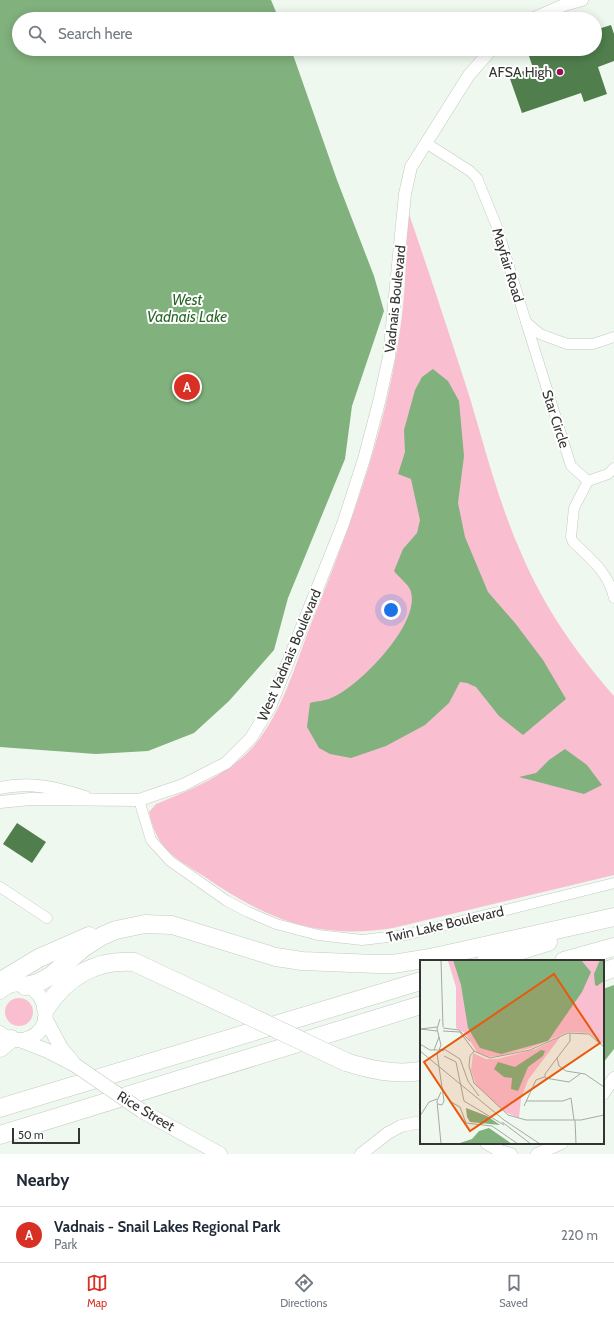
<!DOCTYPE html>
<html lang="en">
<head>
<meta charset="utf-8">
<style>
	body { margin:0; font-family:Cabin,sans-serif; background:#f6f6f7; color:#1f2937 }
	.scale { position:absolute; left:12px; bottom:10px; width:68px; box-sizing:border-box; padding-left:4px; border:2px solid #323531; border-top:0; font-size:11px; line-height:14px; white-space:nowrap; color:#323531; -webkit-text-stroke:3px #fff; paint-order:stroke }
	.you { position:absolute; left:391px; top:610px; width:14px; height:14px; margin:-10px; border:3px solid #fff; border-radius:50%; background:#1a73e8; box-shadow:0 0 0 6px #1a73e833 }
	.badge { display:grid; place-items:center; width:26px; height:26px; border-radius:50%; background:#d93025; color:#fff; font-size:13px; font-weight:700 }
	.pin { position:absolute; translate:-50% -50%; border:2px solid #fff; box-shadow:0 1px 4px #0006 }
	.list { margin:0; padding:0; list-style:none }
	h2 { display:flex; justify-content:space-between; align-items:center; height:52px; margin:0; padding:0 16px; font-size:17px }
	h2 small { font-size:13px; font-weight:400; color:#747a83 }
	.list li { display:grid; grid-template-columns:26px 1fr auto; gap:12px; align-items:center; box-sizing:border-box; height:56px; padding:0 16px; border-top:1px solid #e0e1e3 }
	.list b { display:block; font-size:15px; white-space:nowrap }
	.list p { margin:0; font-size:13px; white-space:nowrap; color:#747a83 }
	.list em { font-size:13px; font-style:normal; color:#747a83 }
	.icon { flex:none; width:22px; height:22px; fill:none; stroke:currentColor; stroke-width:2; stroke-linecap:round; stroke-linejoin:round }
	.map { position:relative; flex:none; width:614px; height:1154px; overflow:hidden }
	.search { position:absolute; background:#fff; box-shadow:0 2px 10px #0003; left:12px; right:12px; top:12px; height:44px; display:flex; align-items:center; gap:10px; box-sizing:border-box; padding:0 14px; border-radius:22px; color:#747a83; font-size:15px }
	.sheet { height:108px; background:#fff }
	nav { display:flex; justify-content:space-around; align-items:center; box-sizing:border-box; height:56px; border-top:1px solid #e0e1e3; background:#fff; font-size:11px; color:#747a83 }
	nav a { display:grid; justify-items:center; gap:2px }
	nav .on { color:#d93025 }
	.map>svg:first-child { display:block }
	.green { fill:#f9bfd1 }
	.water { fill:#81b17d }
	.building { fill:#507e4c }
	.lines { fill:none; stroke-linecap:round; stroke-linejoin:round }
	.minor-casing { stroke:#c2cac1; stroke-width:11 }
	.tertiary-casing { stroke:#c2cac1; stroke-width:13 }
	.secondary-casing { stroke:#c2cac1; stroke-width:15 }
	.motorway-casing { stroke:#c2cac1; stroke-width:19 }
	.minor { stroke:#fff; stroke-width:10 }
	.tertiary { stroke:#fff; stroke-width:12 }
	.secondary { stroke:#fff; stroke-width:14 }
	.motorway { stroke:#fff; stroke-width:18 }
	.secondary-bridge-casing { stroke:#c2cac1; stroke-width:15; stroke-linecap:butt }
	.motorway-bridge-casing { stroke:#c2cac1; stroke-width:19; stroke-linecap:butt }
	.secondary-bridge { stroke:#fff; stroke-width:14 }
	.motorway-bridge { stroke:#fff; stroke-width:18 }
	.poi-dot { fill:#9d0c58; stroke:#fff; stroke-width:1.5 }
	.labels { text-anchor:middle; stroke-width:4; stroke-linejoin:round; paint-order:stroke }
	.poi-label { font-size:14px; fill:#323531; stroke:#fff; text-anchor:end }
	.street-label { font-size:14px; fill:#323531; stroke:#fff }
	.water-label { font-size:15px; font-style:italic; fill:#276824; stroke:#fff }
	.inset-road { fill:none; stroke:#a3aaa2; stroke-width:1 }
	.view { fill:#e8590c; fill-opacity:0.15; stroke:#e8590c; stroke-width:2 }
	.inset-edge { fill:none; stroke:#323531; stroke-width:2 }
</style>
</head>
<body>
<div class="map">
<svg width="614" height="1154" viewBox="0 0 614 1154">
	<rect width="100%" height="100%" fill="#eff8ee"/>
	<g class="green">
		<path d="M408,211C429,272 449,333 469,395C485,448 499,504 522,555C544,607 577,654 614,696V875L393,928C368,932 340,933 314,928C272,920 237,899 202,875C189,867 175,859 165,848C157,839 151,823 149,812L156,804C190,790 226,776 252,748C281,715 294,669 309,629C347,535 384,438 399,337C406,296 406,253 408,211Z"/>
		<circle cx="19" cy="1012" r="14"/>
	</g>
	<g class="water">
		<path d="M0,0H271L279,19H19V49H291L337,180L374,276L384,311L352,406L345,459L288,598L274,650L229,701L194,733L148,751L96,754L0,747Z"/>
		<path d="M433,369L448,381L459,401L464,456L458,503L465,537L488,592L515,623L543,660L566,699L523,735L499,716L476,687L467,683L460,682L449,703L425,725L386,746L351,758L330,754L319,748L307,727L310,703C317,701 325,701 331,698C359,687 420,624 411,592C409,584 399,578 394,571L403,549L417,533L420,520L411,479L398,474L405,452L404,430L415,390L422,377Z"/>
		<path d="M565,749L587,765L602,785L584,794L519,777L536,773L549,760Z"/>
		<path d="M614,985V1049L603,1063V989Z"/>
	</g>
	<g class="building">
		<path d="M611,25L614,34V61L598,67L607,94L584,102L581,93L522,113L509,76L533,68L528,53L539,49H595V30Z"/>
		<path d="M17,823L46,842L32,863L3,844Z"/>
	</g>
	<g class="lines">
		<defs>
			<g id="minor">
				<path d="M426,143L470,171L477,178L497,227L526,322L540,334L567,344H593L614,337"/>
				<path d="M526,322L571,466L588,481L608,474L614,468"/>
				<path d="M588,481L574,508L571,537L573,542C590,558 609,573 614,598"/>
				<path d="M139,800L151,840L170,861L227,901L248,912L276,924L318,935L362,940L406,935L614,883"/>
				<path d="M0,887L47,918"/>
			</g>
			<g id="tertiary">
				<path d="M532,19L564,5L582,0"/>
				<path d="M0,788C29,781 57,788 85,797"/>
				<path d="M0,802L30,799L139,800L183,785L226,763L251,738L270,707L343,524L364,459L379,402L389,357L405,194L411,167L469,75L492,49"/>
				<path d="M603,1094L614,1078"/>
				<path d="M486,1143L500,1151L511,1154"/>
				<path d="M361,1154L388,1133L401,1126L421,1122"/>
				<path d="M537,1154L562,1143"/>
			</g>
			<g id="secondary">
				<path d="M0,992C36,962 69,1029 23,1040C15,1041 6,1039 0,1033"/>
				<path d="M45,1018L61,1048L72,1061"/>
				<path d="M20,1040L48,1051L75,1065"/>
				<path d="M142,1111L220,1154"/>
			</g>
			<g id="motorway">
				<path d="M486,961L548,942"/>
				<path d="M564,961L614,947"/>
				<path d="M603,972L614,968"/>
				<path d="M4,979L39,958L89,936"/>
				<path d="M25,986L38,983L52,975L83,948L102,936L116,930L145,924L172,925L276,957L302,961L376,964H393L430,958L614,917"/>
				<path d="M46,1008C66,977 96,959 134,962L245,1014"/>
				<path d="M0,1048L11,1039"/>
				<path d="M346,1062C371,1070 395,1075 421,1071"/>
				<path d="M0,1108L421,981"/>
				<path d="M0,1135L421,1005"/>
			</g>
		</defs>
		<use href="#minor" class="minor-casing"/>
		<use href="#tertiary" class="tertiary-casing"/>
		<use href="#secondary" class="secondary-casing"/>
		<use href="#motorway" class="motorway-casing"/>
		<use href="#minor" class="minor"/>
		<use href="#tertiary" class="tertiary"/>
		<use href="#secondary" class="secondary"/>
		<use href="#motorway" class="motorway"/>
		<defs>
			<path id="secondary-bridge" d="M75,1065L142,1111"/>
			<path id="motorway-bridge" d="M245,1014L346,1062"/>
		</defs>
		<use href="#secondary-bridge" class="secondary-bridge-casing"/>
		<use href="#motorway-bridge" class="motorway-bridge-casing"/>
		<use href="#secondary-bridge" class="secondary-bridge"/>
		<use href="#motorway-bridge" class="motorway-bridge"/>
	</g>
	<circle class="poi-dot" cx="560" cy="72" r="4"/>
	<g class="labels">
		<g class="poi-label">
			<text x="552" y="77">AFSA High</text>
		</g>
		<g class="street-label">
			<text transform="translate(508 265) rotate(73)" y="5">Mayfair Road</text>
			<text transform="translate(395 299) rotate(-84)" y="5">Vadnais Boulevard</text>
			<text transform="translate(556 419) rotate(72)" y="5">Star Circle</text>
			<text transform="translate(289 655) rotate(-67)" y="5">West Vadnais Boulevard</text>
			<text transform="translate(445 924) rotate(-13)" y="5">Twin Lake Boulevard</text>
			<text transform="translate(146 1111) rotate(31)" y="5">Rice Street</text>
		</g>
		<g class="water-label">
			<text x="187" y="305">West<tspan x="187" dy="17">Vadnais Lake</tspan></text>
		</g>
	</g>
	<g transform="translate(420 960)">
		<rect width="184" height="184" fill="#eff8ee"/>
		<path d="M22,0H184V85L169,73L148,72L111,88L79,96L67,97L57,92L46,74L36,68V27L28,1ZM141,76L108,120L101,139L99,158L85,152L56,125L51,110L53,93L66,99H77L116,89Z" fill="#f9bfd1"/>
		<path d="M33,0H161L171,12L162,32L128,81L81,94L60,88L48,68L41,25ZM180,0H184V21L177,26L175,25L174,14ZM121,90L125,91L123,96L108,107L98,131L91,129L92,118L84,117L74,109L78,102L95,107ZM46,148L67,156L80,165L50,162L47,157ZM69,168L92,184H37L52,179L59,171Z" fill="#81b17d"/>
		<path class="inset-road" d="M21,0L23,67M23,68L39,70L50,81M0,69L17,67M0,69L17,71M23,71L40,72L54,91L70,98L110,90L148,73L169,74L184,87M150,73V81L137,98L139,106L146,111L165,114L184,127M0,84L10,90H18M24,89L40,99L48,121L59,136M14,90L19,77M19,90L21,85L17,69L20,59M0,91L84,160L120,184M54,91L50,96L49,106L54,123L88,155L106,160H161L184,155M24,96L36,102L44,141L84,165M137,98L125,114V118L149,122L160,114M21,132L17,141L21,184M106,141H143L151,138L154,160M31,142L40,147L46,163L72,166L98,184M18,144L22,145L24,141L17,93L20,89L24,91M104,146L116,120L124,117M0,156L9,142L17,139M155,160L156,184M82,162L111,184"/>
		<path class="view" d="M134,14L180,83L50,171L4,102Z"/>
		<rect width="184" height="184" class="inset-edge"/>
	</g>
</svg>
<div class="scale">50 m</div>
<div class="you"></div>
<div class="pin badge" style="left:187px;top:387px">A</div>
<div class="search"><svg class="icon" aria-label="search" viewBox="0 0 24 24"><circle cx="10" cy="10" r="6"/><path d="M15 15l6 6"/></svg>Search here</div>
</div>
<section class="sheet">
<h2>Nearby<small></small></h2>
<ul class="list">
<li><span class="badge">A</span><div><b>Vadnais - Snail Lakes Regional Park</b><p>Park</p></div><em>220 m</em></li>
</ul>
</section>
<nav>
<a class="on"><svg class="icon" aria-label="map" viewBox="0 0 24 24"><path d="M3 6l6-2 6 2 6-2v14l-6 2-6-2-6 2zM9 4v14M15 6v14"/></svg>Map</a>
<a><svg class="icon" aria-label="directions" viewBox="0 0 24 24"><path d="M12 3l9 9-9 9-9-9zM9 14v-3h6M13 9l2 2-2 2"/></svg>Directions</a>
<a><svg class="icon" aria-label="saved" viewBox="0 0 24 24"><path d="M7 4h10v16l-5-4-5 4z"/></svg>Saved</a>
</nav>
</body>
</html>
